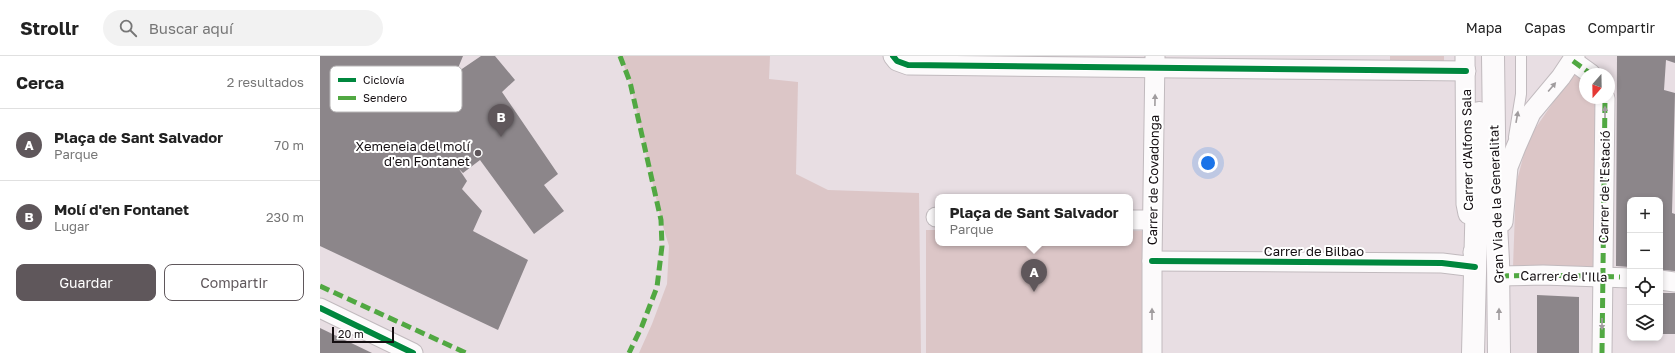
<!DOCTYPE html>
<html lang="es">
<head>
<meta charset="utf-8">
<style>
	body { margin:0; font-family:"Golos Text",sans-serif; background:#f2f2f2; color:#222 }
	.controls { position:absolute; right:12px; bottom:12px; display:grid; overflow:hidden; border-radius:8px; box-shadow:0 2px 6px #0003 }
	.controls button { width:36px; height:36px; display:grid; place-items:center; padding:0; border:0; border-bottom:1px solid #e0e0e0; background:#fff; color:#222; font:20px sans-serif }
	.compass { position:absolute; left:1259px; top:12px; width:36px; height:36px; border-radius:50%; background:#fff; box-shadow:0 2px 6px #0003; rotate:200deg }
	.scale { position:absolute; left:12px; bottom:10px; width:62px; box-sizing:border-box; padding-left:4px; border:2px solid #150f12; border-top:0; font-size:11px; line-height:14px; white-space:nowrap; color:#150f12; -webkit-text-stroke:3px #fff; paint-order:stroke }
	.you { position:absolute; left:888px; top:107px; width:14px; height:14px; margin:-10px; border:3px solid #fff; border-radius:50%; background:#1a73e8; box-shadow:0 0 0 6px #1a73e833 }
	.badge { display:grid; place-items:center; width:26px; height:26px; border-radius:50%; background:#5f575b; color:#fff; font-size:13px; font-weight:700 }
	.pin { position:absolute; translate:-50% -33px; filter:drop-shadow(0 1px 2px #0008) }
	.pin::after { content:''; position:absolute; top:21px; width:14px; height:12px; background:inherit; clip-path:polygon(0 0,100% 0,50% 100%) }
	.popup { position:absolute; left:615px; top:138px; width:198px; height:52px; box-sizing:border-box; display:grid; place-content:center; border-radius:8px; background:#fff; filter:drop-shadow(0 1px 3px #0005); font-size:13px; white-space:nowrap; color:#767676 }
	.popup b { font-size:15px; color:#222 }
	.popup::after { content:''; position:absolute; left:50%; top:100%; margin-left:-8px; border:8px solid transparent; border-top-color:#fff }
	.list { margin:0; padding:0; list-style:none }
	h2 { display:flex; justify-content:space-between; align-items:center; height:52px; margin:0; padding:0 16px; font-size:17px }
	h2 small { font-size:13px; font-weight:400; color:#767676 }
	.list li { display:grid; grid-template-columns:26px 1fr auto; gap:12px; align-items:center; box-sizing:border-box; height:72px; padding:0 16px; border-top:1px solid #e0e0e0 }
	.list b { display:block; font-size:15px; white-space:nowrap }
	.list p { margin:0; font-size:13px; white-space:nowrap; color:#767676 }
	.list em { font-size:13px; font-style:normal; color:#767676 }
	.actions { display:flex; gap:8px; padding:12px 16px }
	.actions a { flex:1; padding:9px 0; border:1px solid #5f575b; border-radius:8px; text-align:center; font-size:14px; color:#5f575b }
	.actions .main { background:#5f575b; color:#fff }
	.icon { flex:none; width:22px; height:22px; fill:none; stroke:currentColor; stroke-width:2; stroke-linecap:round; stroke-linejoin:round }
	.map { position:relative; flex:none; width:1355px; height:297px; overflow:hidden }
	header { display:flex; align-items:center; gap:24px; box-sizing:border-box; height:56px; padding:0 20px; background:#fff; border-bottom:1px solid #e0e0e0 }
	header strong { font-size:19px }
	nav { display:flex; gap:22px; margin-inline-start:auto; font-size:14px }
	.search { width:280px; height:36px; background:#f2f2f2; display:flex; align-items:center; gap:10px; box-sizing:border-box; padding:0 14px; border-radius:22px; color:#767676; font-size:15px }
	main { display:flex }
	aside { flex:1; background:#fff }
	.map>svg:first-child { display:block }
	.green { fill:#dcc6c7 }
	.building { fill:#8c868a }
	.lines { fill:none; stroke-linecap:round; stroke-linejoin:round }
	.lane-casing { stroke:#c1babe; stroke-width:12 }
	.street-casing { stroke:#c1babe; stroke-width:21 }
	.secondary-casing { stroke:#c1babe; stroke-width:24 }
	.lane { stroke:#fcfafb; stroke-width:10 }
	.street { stroke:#fcfafb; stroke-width:19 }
	.secondary { stroke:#fcfafb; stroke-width:22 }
	.quiet { stroke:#51a842; stroke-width:5; stroke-dasharray:10 5; stroke-linecap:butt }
	.cycleway-casing { stroke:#fff; stroke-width:8 }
	.cycleway { stroke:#00873e; stroke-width:6 }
	.oneway { fill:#a09c9e }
	.poi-dot { fill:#5f575b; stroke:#fff; stroke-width:1.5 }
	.labels { text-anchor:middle; stroke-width:4; stroke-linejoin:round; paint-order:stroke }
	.poi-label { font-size:13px; fill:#150f12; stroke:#fff; text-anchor:end }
	.street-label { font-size:13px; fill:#150f12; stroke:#fff }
	.key { fill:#fff; stroke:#b9b7b8; stroke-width:1 }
	.key-label { font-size:11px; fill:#150f12 }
</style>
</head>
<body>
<header>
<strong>Strollr</strong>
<div class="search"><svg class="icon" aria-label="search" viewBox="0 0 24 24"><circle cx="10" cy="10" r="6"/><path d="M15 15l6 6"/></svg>Buscar aquí</div>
<nav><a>Mapa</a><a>Capas</a><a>Compartir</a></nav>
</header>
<main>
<aside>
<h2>Cerca<small>2 resultados</small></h2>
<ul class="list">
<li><span class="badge">A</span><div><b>Plaça de Sant Salvador</b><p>Parque</p></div><em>70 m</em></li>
<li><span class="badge">B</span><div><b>Molí d'en Fontanet</b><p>Lugar</p></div><em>230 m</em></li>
</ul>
<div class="actions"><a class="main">Guardar</a><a>Compartir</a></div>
</aside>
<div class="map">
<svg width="1355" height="297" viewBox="0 0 1355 297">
	<rect width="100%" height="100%" fill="#e8dee3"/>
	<g class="green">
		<path d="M300,0H450L449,23L478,26L476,118L508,134L599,137L601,297H319L332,268L347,228L349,190L341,164L310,26Z"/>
		<rect x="1070" y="0" width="54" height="8"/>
		<path d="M1254,16L1265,26V42H1279L1276,214L1193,211L1196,128L1208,83Z"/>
		<path d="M606,174H618V187H810V175H822L823,297H606Z"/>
	</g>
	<g class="building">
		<path d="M0,0H143L136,17L161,0H175L195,24L182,36L238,118L224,129L244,155L214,178L160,104L143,117L139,113L147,125L142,133L162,155L153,175L208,204L178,274L0,190Z"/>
		<path d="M1297,0H1355V7L1346,4L1344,34L1355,37L1352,157L1355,158V215L1340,214V144H1310V211L1296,210Z"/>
		<rect x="1340" y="237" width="15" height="41"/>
		<path d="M1217,239L1259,241V297H1217Z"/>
		<path d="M0,272L52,297H0Z"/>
	</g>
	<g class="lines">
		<defs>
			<path id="lane" d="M1194,81L1201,38V0"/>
			<g id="street">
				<path d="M573,0L577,5L588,9L1146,15"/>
				<path d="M1145,0L1146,148L1148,158"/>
				<path d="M1253,5L1271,18"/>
				<path d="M616,161H618"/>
				<path d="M810,164H832"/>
				<path d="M1183,166L1188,111L1196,91L1211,57L1241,21L1255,0"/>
				<path d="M832,205L1122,207L1155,211L1153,196"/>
				<path d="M1179,220L1223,219L1310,222"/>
				<path d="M1340,224L1355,226"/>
				<path d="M0,252L93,297"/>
				<path d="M832,297V205L835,0"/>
				<path d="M1282,297L1285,42"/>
			</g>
			<g id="secondary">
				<path d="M1173,0L1175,150L1178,205L1179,297"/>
				<path d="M1153,297L1159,57"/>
			</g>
		</defs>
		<use href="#lane" class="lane-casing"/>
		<use href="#street" class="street-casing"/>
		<use href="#secondary" class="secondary-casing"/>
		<use href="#lane" class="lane"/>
		<use href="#street" class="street"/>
		<use href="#secondary" class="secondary"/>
		<g class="quiet">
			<path d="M300,0L310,26L341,164L342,190L337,231L322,270L309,297"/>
			<path d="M1253,5L1271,18"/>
			<path d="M1179,220L1223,219L1300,221"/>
			<path d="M0,230L146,297"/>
			<path d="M1282,297L1285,42"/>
		</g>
		<defs>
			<g id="cycleway">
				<path d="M573,0L577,5L588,9L1146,15"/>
				<path d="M832,205L1122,207L1155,211"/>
				<path d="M0,252L93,297"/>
			</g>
		</defs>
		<use href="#cycleway" class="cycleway-casing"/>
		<use href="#cycleway" class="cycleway"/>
	</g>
	<defs><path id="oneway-solid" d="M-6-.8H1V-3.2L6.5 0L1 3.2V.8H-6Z"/></defs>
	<g class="oneway">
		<use href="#oneway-solid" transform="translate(1232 31) rotate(-50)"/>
		<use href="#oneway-solid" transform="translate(835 44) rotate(-89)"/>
		<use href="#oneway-solid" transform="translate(1285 56) rotate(-90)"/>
		<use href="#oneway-solid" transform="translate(1197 61) rotate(-80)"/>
		<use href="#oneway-solid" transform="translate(832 258) rotate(-90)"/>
		<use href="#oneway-solid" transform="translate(1179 258) rotate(-90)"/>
		<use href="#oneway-solid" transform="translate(1282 268) rotate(90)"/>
	</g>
	<circle class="poi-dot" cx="158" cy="97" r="4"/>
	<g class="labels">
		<g class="poi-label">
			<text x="150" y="95">Xemeneia del molí<tspan x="150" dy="15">d'en Fontanet</tspan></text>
		</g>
		<g class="street-label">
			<text transform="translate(1147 94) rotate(-91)" y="5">Carrer d'Alfons Sala</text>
			<text transform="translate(833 124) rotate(-89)" y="5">Carrer de Covadonga</text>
			<text transform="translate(1284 131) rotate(-89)" y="5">Carrer de l'Estació</text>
			<text transform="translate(1176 148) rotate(-92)" y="5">Gran Via de la Generalitat</text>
			<text x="994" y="200">Carrer de Bilbao</text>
			<text transform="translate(1244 220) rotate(1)" y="5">Carrer de l'Illa</text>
		</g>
	</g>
	<rect x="10" y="10" width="132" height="46" rx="6" class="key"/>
	<rect x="18" y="22" width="18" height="4" fill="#00873e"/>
	<rect x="18" y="40" width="18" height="4" fill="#51a842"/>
	<g class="key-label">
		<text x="43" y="28">Ciclovía</text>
		<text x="43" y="46">Sendero</text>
	</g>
</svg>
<div class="controls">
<button>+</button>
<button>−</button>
<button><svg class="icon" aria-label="locate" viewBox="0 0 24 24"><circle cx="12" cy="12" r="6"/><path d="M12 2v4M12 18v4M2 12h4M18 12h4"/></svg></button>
<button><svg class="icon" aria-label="layers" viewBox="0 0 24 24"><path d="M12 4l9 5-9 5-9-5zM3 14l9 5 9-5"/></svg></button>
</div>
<svg class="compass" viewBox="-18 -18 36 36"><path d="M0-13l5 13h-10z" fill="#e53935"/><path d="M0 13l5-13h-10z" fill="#767676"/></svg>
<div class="scale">20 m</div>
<div class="you"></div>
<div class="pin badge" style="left:714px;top:236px">A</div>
<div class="popup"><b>Plaça de Sant Salvador</b>Parque</div>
<div class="pin badge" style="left:181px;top:81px">B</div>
</div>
</main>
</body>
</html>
